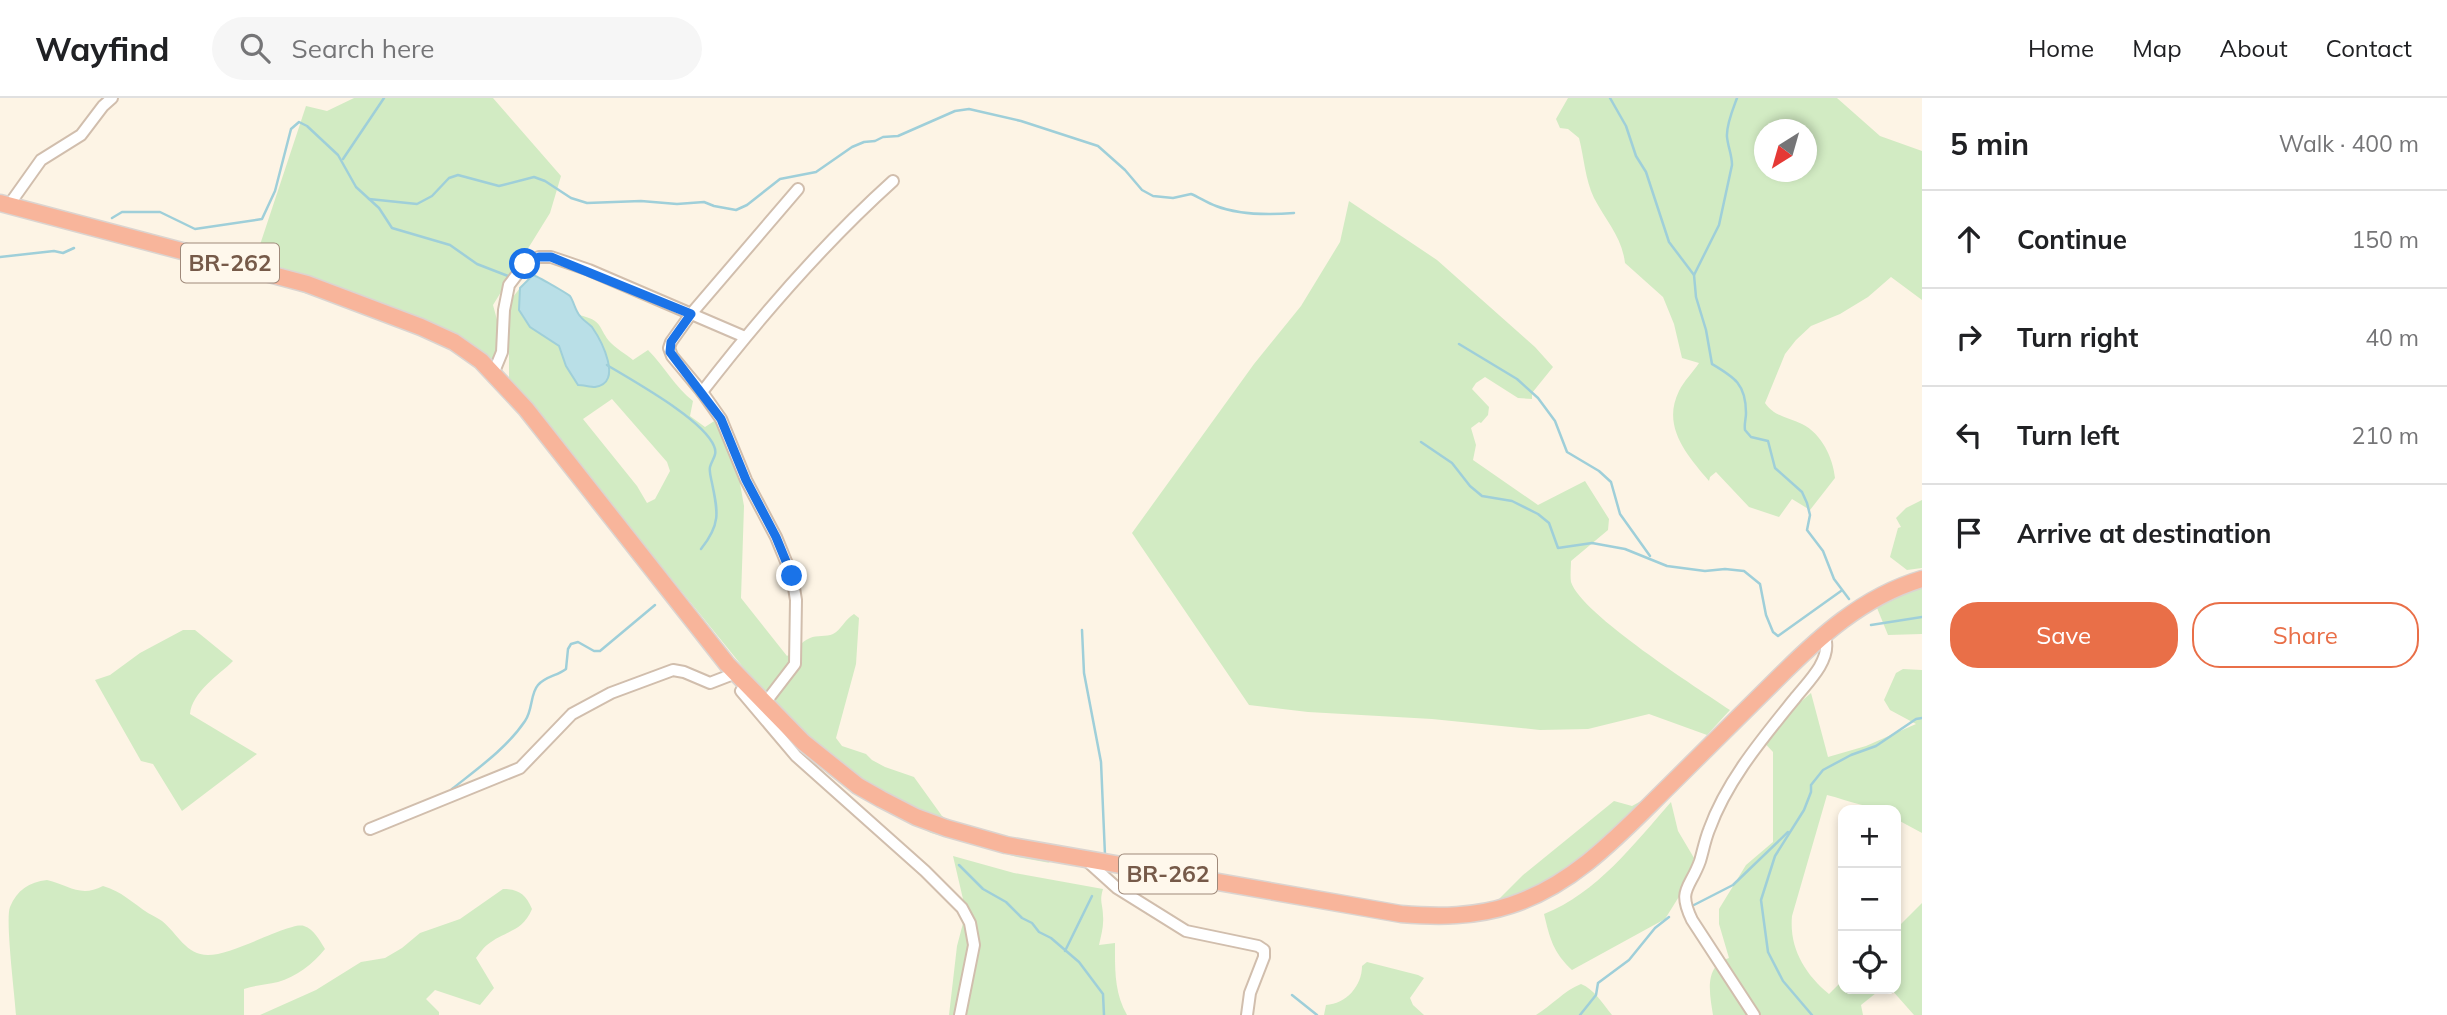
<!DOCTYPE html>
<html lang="en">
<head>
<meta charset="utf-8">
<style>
	body { margin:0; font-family:Mulish,sans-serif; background:#f6f6f6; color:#202124 }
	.controls { position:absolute; right:21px; bottom:21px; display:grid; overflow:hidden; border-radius:14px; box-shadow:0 4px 10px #0003 }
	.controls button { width:63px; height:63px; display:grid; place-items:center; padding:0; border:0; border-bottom:2px solid #e0e0e0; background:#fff; color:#202124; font:35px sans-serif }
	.compass { position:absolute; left:1754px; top:21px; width:63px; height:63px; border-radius:50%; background:#fff; box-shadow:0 4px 10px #0003; rotate:217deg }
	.stop { position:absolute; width:21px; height:21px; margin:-16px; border:5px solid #1a73e8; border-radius:50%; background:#fff }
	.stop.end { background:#1a73e8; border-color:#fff; box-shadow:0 2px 7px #0008 }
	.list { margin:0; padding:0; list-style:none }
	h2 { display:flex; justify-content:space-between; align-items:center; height:91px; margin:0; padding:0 28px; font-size:30px }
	h2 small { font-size:23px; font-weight:400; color:#757577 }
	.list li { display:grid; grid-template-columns:46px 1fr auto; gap:21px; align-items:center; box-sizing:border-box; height:98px; padding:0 28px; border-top:2px solid #e0e0e0 }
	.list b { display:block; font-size:26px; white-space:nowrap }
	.list em { font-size:23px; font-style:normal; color:#757577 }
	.actions { display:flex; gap:14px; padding:21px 28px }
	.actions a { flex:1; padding:16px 0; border:2px solid #e96f48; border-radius:28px; text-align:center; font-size:24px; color:#e96f48 }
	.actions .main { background:#e96f48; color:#fff }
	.icon { flex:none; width:38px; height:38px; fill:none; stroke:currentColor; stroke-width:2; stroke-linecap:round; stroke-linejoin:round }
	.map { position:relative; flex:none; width:1922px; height:917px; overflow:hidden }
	header { display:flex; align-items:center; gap:42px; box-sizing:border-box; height:98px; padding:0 35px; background:#fff; border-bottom:2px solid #e0e0e0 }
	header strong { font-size:33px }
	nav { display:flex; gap:38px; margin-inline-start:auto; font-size:24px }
	.search { width:490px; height:63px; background:#f6f6f6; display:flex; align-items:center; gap:18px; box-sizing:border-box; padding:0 24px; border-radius:38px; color:#757577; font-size:26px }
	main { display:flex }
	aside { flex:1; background:#fff }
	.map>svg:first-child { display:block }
	.green { fill:#d2ebc3; fill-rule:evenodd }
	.water { fill:#b9dfe7; stroke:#9fcfd9; stroke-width:2 }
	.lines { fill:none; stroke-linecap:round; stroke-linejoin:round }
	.stream { stroke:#9fcfd9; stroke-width:2.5 }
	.minor-casing { stroke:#d1bead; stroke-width:14 }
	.highway-casing { stroke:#dbd4d0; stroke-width:19 }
	.minor { stroke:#fff; stroke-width:10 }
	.highway { stroke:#f8b59b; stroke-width:16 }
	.route { stroke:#1a73e8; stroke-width:9 }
	.labels { text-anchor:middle; stroke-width:5; stroke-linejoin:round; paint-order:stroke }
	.shield { fill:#fff8ec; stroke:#9f897a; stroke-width:2 }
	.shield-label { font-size:23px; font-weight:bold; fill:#765a49 }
</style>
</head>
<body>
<header>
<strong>Wayfind</strong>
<div class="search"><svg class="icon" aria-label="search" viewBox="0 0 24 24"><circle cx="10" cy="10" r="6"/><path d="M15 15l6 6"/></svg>Search here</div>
<nav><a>Home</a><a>Map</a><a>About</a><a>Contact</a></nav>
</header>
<main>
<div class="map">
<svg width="1922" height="917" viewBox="0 0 1922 917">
	<rect width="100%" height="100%" fill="#fdf4e5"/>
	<g class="green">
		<path d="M354,0H493L561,78L550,115L493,207L499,229L500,265L482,266L440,240L250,177L306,8L327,13Z"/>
		<path d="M1568,0H1837L1880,38L1922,53V202L1891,179L1868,199L1840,216L1811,228L1796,242L1785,256L1765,305C1775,319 1788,319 1802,326C1822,336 1833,360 1835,380L1810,412L1792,401L1779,419L1749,409L1716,374L1710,379L1709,383C1688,358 1661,329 1679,293C1684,283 1693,274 1699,265L1682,260L1674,226L1663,199L1625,165C1622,139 1606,123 1594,100C1585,81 1584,59 1579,40L1568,31L1560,30L1556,21ZM1764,32H1806V74H1764Z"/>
		<path d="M1349,103L1437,162L1535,249L1553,269L1532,295V301L1518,300L1485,279L1476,285L1472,291L1489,309L1488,317L1481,325L1479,324L1471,330L1476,347L1473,362L1538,407L1585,383L1609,421L1608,432L1571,463C1571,469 1570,478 1571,484C1581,516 1699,591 1730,612L1707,637L1649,616L1588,631L1540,632L1432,621L1308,614L1249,607L1132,435L1254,266L1301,208L1340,144Z"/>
		<path d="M520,190L519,212L524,221L538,234L559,248L566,268L578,287L594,289C598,255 607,242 579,217C603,223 597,227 609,243C615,250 626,256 633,262L648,252C665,269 675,289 693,303L690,318L705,329L722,318L738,374L744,408L741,500L787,558C796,553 800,544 810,540C817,537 826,539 833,536C841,532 845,521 854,516L859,520L856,566L836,640L842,648L866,656L872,662L885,669L914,679L942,718L953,726L1032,755L1050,765L1017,759L931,735L888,713L798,637L550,331L509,287V204ZM612,301L667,364L670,373L655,401L647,405L637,388L583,321Z"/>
		<path d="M1922,402V470L1907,472L1890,459L1898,430L1901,429L1896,420L1906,410Z"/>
		<path d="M1922,488V536L1888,537L1875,505Z"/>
		<path d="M183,532H195L233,563C219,577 192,594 190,616L257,656L182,713L153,666L141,663L95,582L110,577L140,555Z"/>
		<path d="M1903,571L1922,572V735L1896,721V712C1872,712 1850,703 1827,697L1792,818C1789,850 1805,876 1829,896L1843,882V891H1881L1861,907L1863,917H1713C1710,897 1703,868 1729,860L1719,826V811L1746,767L1773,744V654L1759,639L1811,595L1828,659L1866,648L1916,626L1890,612L1884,602L1896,575Z"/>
		<path d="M1661,692L1570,786L1495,805L1523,777L1614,703L1632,708Z"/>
		<path d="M1671,704L1678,733L1694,760L1685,789L1665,821L1572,872C1553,854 1550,841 1544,816C1597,795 1634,746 1671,704Z"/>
		<path d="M953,758L1014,775L1103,791C1099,804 1103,806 1103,818C1104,828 1101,838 1099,847L1115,845C1115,871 1114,894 1127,917H949L957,848L966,814Z"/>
		<path d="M47,782C69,787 80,800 103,788C121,793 133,805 148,815C153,818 158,820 162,823C178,836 186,857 208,857C234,857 291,823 304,828C314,831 320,843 325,851C313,866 296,879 278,884C266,887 255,887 244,891V917H16C15,899 5,821 10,809C17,792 29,784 47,782Z"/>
		<path d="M503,791C518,791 526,796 532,811C522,835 505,832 487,847C483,850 479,856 476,860L494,890L480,907L435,892L426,901L439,914V917H260L316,892L361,864L385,860L402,850L420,835L460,821Z"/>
		<path d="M1922,805V917H1914L1891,891H1896V831Z"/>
		<path d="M1367,864L1418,877L1424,880L1410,900L1413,907L1424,917H1324L1326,907C1346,906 1362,888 1362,868Z"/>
		<path d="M1581,886C1594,891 1603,906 1612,917H1536C1551,908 1565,892 1581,886Z"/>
	</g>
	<path class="water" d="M533,177C537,178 568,196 570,198C574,204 575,212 580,218C583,222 588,225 592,229C601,242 624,285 595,289C590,289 583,287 578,287L566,268L559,248L530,229L519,212L520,190Z"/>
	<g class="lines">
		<g class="stream">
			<path d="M1610,0L1626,28L1636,58L1646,74L1669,144L1694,177L1696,199L1706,232L1712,266C1734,279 1746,286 1746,315C1746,321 1744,326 1745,332L1751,339L1768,343L1775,370L1802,394L1807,405L1810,417L1807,432L1823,453L1834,481L1849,501"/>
			<path d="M343,61L384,0"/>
			<path d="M369,101L417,106L432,98L449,80L458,77L499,88L534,79L545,83L571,100L587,105L641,103L677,106L704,104L714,108L736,112L747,107L780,81L816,74L852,49L864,44L875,43L883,39L898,38L955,13L969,11L1021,23L1098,48L1125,72L1142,92L1153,98L1173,100L1191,96C1199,99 1207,105 1216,108C1239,117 1269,117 1294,115"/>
			<path d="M112,120L122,114H160L195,131L262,121L275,93L291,31L299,24L307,28L338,57L356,89L379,110L392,130L450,147L477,166L508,178"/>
			<path d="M0,159L54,153L63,155L74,150"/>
			<path d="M1694,177L1719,127L1732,67C1732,57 1728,49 1727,39C1726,27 1733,11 1737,0"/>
			<path d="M1459,246L1517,281L1538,300L1555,323L1567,354L1599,373L1611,384L1620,416L1650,458"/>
			<path d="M607,267C633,283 703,321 714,348C718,357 712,361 710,369C709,373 711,380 712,385C718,414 721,426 701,451"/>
			<path d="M1421,344L1452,365L1470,388L1482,398L1512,403L1538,416L1549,425L1558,450L1592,445L1625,451L1667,468L1705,473L1725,471L1744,473L1760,486L1766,517L1773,534L1778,538L1841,493"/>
			<path d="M1871,527L1922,519"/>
			<path d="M1082,532L1084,575L1101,664L1105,757"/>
			<path d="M452,691C477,671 507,650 525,623C533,612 530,596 538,587C546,578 557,578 566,571L568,551L571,546L578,544L594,553H600L655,507"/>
			<path d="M959,767L983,791L1006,804L1022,820L1032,825L1039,834L1051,840L1079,864L1103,896L1104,917"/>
			<path d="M1692,808L1733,787L1788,734"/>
			<path d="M1065,853L1092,798"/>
			<path d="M1292,897L1317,917"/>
			<path d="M1580,917L1596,897L1598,885L1629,862L1655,830L1669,819"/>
			<path d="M1812,917L1783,883L1768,854L1761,802L1775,758L1804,712L1811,694V687L1823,672L1851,657L1876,648L1916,621L1922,620"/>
		</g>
		<defs>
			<g id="minor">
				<path d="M9,107L41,62L81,37L103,8L112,0"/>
				<path d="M493,276L502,254L504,212L509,187L525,166L539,159H551L589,172L745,239"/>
				<path d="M702,294C760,219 823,146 893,83"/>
				<path d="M746,586L741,593L796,658L925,773L962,810L970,825L974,847L960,917"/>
				<path d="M765,605L795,566L796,502L792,478L776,439L746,382L721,321L702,294L672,258L669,250L671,244L691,216L798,91"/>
				<path d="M370,731L520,670L572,616L611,595L673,572L684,574L710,585L736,575"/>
				<path d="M1086,762L1117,790L1186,833L1258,848L1264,852V859L1250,895L1247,917"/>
				<path d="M1754,917L1692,822C1677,791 1690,791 1700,763C1703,753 1705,742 1709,732C1727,682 1763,640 1796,599C1808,584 1829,564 1826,544L1822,537"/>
			</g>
			<path id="highway" d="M0,105L307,186L421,229L454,244L481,263L526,311L727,566L803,644L858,688L881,701L916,719L946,730L1006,747L1401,816C1439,819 1475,819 1511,807C1576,786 1623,733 1670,687C1705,652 1741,617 1776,582C1819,539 1862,499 1922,481"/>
		</defs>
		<use href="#minor" class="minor-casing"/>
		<use href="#highway" class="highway-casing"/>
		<use href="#minor" class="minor"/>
		<use href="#highway" class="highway"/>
	</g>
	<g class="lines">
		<path class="route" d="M525,166L539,159H551L691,216L671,244L670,254L721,321L746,382L776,439L792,478"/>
	</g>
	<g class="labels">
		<g class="shield">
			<rect x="181" y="145.5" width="98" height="39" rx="5"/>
			<rect x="1119" y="756.5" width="98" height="39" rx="5"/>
		</g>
		<g class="shield-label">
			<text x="230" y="173">BR-262</text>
			<text x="1168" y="784">BR-262</text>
		</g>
	</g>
</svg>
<div class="controls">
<button>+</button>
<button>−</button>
<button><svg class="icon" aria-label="locate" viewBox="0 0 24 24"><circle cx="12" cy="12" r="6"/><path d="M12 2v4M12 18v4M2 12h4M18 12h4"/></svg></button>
</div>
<svg class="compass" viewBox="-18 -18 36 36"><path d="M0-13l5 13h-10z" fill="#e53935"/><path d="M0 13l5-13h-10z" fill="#757577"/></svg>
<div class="stop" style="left:525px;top:166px"></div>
<div class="stop end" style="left:792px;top:478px"></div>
</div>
<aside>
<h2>5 min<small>Walk · 400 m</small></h2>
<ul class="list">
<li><svg class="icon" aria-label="ahead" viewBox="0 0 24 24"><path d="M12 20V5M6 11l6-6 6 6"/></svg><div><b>Continue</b></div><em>150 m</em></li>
<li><svg class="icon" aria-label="right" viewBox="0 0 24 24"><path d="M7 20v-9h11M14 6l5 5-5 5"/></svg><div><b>Turn right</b></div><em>40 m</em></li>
<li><svg class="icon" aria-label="left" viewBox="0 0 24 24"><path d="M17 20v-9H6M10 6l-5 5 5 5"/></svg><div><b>Turn left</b></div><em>210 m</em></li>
<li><svg class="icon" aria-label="arrive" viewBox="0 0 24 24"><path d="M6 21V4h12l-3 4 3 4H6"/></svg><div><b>Arrive at destination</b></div></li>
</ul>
<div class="actions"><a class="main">Save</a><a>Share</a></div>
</aside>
</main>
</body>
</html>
